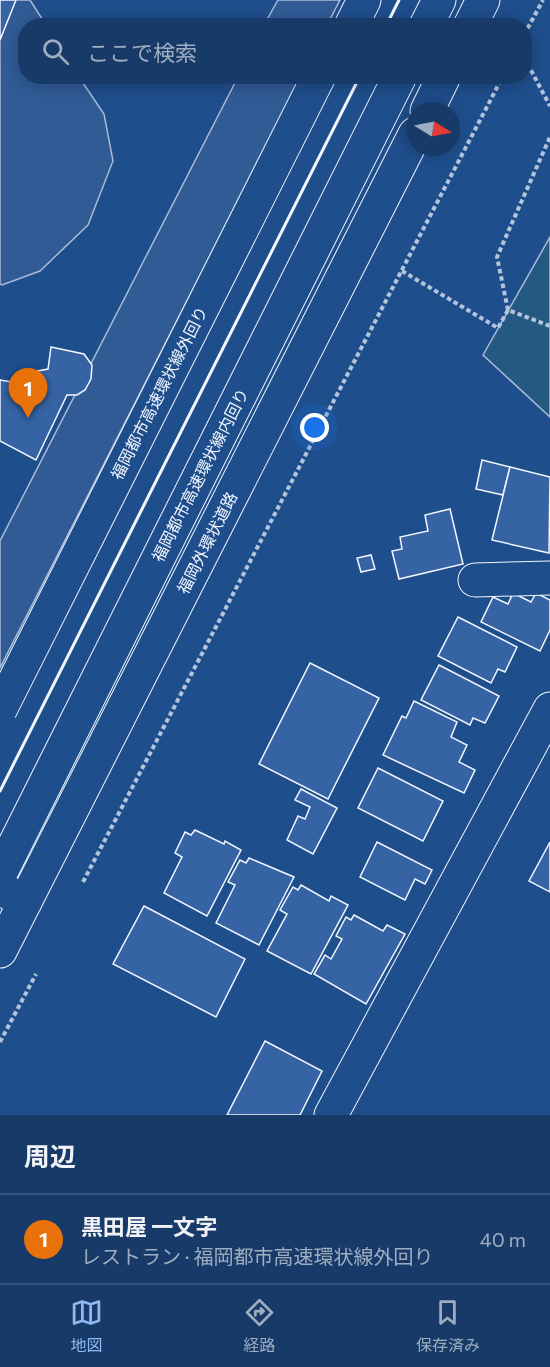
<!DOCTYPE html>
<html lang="ja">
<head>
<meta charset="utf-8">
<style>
	body { margin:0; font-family:Commissioner,"Noto Sans JP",sans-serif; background:#20416f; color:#f1f3f6 }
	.compass { position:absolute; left:406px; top:102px; width:54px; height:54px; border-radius:50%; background:#173a69; box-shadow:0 3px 15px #0003; rotate:100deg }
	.you { position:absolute; left:315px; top:428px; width:21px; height:21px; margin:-15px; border:4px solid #fff; border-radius:50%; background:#1a73e8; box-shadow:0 0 0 9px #1a73e833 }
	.badge { display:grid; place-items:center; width:39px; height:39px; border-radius:50%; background:#90b9f0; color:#fff; font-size:20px; font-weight:700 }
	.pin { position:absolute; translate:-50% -50px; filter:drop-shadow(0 2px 3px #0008) }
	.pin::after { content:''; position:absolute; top:32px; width:21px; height:18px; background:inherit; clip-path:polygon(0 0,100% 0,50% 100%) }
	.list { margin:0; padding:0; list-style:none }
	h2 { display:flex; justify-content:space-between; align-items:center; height:78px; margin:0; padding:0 24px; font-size:26px }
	h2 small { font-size:20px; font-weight:400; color:#9eadc0 }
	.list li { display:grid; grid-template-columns:39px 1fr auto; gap:18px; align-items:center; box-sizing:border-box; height:90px; padding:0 24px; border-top:2px solid #36547d }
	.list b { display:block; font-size:22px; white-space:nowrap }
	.list p { margin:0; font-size:20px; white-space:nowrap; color:#9eadc0 }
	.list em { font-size:20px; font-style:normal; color:#9eadc0 }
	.icon { flex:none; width:33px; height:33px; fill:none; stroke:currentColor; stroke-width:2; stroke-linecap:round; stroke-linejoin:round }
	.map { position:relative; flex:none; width:550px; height:1115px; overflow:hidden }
	.search { position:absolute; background:#173a69; box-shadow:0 3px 15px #0003; left:18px; right:18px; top:18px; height:66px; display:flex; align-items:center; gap:15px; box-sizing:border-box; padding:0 21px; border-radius:24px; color:#9eadc0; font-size:22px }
	.sheet { height:168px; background:#173a69 }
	nav { display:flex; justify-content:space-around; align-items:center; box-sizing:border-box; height:84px; border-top:2px solid #36547d; background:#173a69; font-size:16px; color:#9eadc0 }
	nav a { display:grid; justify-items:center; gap:3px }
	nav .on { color:#90b9f0 }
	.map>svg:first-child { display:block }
	.green { fill:#245a82; stroke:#a8bbd7; stroke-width:1.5 }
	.parking { fill:#305b95; stroke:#a8bbd7; stroke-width:1.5 }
	.building { fill:#3563a3; stroke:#f2f6ff; stroke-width:1.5 }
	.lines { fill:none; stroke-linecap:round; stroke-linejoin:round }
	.street-casing { stroke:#f2f6ff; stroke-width:35 }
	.secondary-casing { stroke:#f2f6ff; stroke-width:35 }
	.highway-casing { stroke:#f2f6ff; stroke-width:35 }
	.path { stroke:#b3c4dc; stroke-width:4; stroke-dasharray:4.5 3; stroke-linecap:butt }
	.street { stroke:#1f4e8c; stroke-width:33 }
	.secondary { stroke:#1f4e8c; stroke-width:33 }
	.highway { stroke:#1f4e8c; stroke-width:33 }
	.highway-bridge-casing { stroke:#f2f6ff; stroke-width:35; stroke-linecap:butt }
	.highway-bridge { stroke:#1f4e8c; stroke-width:33 }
	.wall { stroke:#f2f6ff; stroke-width:3 }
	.labels { text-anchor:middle; stroke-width:4.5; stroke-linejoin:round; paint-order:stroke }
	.street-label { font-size:16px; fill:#f2f6ff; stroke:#1f4e8c }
</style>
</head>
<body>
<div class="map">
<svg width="550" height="1115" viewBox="0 0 550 1115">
	<rect width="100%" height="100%" fill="#1f4e8c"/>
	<path class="green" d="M550,237V417L483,355Z"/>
	<g class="parking">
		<path d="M0,0H30L46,25L26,26V76L79,77L104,114L113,161L88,225L40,271L2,285L0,284Z"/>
		<path d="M278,0H340L327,25H264Z"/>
		<path d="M238,77H301L0,668V541Z"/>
	</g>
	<g class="building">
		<path d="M0,0H16L0,40Z"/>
		<path d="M51,347L84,354L92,365L91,379L85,390L77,395H67L36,460L0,441V380L29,385L32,372L48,369Z"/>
		<path d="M482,460L510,467L503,495L476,489Z"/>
		<path d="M510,467L550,477L549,553L492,540Z"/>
		<path d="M450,509L463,564L399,579L392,551L402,549L400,537L428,531L425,515Z"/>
		<path d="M371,555L375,569L361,572L357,558Z"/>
		<path d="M513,593L531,602L536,593L550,600V630L540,651L481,622L493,597L508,604Z"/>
		<path d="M458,617L517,647L505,672L498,669L491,683L438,656Z"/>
		<path d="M310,663L379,698L328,799L259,764Z"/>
		<path d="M439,665L499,696L485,723L473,718L470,725L421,700Z"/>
		<path d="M414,701L457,722L451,737L467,745L459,762L475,770L464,793L383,755L402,716L406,718Z"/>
		<path d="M378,768L443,801L423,841L358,808Z"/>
		<path d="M301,789L337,808L313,854L287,840L298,816L305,819L310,807L295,800Z"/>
		<path d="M195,830L224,844L225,841L241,850L207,916L164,893L182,857L175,853L185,832L191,835Z"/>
		<path d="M377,842L432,870L425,884L415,879L405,900L360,877Z"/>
		<path d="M550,842V892L529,881Z"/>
		<path d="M249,858L294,877L259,945L216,923L235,885L228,882L240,860L246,863Z"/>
		<path d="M301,885L329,901L331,896L348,905L311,974L267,951L287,914L280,910L293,887L298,890Z"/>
		<path d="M144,906L245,959L216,1017L113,964Z"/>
		<path d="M354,915L383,931L387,925L405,934L366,1004L314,974L325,955L331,959L342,939L336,936L346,917L351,920Z"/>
		<path d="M265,1041L322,1071L300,1115H227Z"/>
	</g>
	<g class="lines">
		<defs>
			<g id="street">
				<path d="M475,580L550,578"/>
				<path d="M331,1115L550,709"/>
			</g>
			<path id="secondary" d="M0,888L25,902"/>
			<g id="highway">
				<path d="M351,26L364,0"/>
				<path d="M426,26L439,0"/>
				<path d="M470,26L483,0"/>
				<path d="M427,111L444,76"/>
				<path d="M0,874L400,76"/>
				<path d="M0,951L415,134"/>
			</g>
		</defs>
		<use href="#street" class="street-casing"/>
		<use href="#secondary" class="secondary-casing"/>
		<use href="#highway" class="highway-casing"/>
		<g class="path">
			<path d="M524,35L543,0"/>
			<path d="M524,57L550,106"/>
			<path d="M402,271L498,328L508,310L550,326"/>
			<path d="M508,310L497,257L550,137"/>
			<path d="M83,882L503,76"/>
			<path d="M0,1042L36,974"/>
		</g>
		<use href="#street" class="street"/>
		<use href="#secondary" class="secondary"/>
		<use href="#highway" class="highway"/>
		<defs>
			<path id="highway-bridge" d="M0,710L319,76"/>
		</defs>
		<use href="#highway-bridge" class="highway-bridge-casing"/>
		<use href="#highway-bridge" class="highway-bridge"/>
		<g class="wall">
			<path d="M386,26L399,0"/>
			<path d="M0,791L360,76"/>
		</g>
	</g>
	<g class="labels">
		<g class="street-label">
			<text transform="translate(159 393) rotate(-63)" y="6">福岡都市高速環状線外回り</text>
			<text transform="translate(200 475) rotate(-63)" y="6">福岡都市高速環状線内回り</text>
			<text transform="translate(207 543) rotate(-63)" y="6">福岡外環状道路</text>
		</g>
	</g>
</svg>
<svg class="compass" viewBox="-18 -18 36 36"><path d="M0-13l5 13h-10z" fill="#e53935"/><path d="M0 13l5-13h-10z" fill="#9eadc0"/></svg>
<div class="you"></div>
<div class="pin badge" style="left:28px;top:418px;background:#e8710a">1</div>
<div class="search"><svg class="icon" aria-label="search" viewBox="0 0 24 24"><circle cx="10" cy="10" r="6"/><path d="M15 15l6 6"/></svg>ここで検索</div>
</div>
<section class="sheet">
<h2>周辺<small></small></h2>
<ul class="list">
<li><span class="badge" style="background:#e8710a">1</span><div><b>黒田屋 一文字</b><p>レストラン · 福岡都市高速環状線外回り</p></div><em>40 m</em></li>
</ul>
</section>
<nav>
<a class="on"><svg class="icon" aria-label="map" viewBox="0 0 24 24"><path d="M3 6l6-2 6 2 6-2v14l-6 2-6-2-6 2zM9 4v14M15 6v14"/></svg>地図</a>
<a><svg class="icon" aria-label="directions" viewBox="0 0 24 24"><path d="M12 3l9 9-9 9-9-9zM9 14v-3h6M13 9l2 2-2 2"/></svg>経路</a>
<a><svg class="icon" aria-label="saved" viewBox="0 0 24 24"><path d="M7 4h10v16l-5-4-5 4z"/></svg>保存済み</a>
</nav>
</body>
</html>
